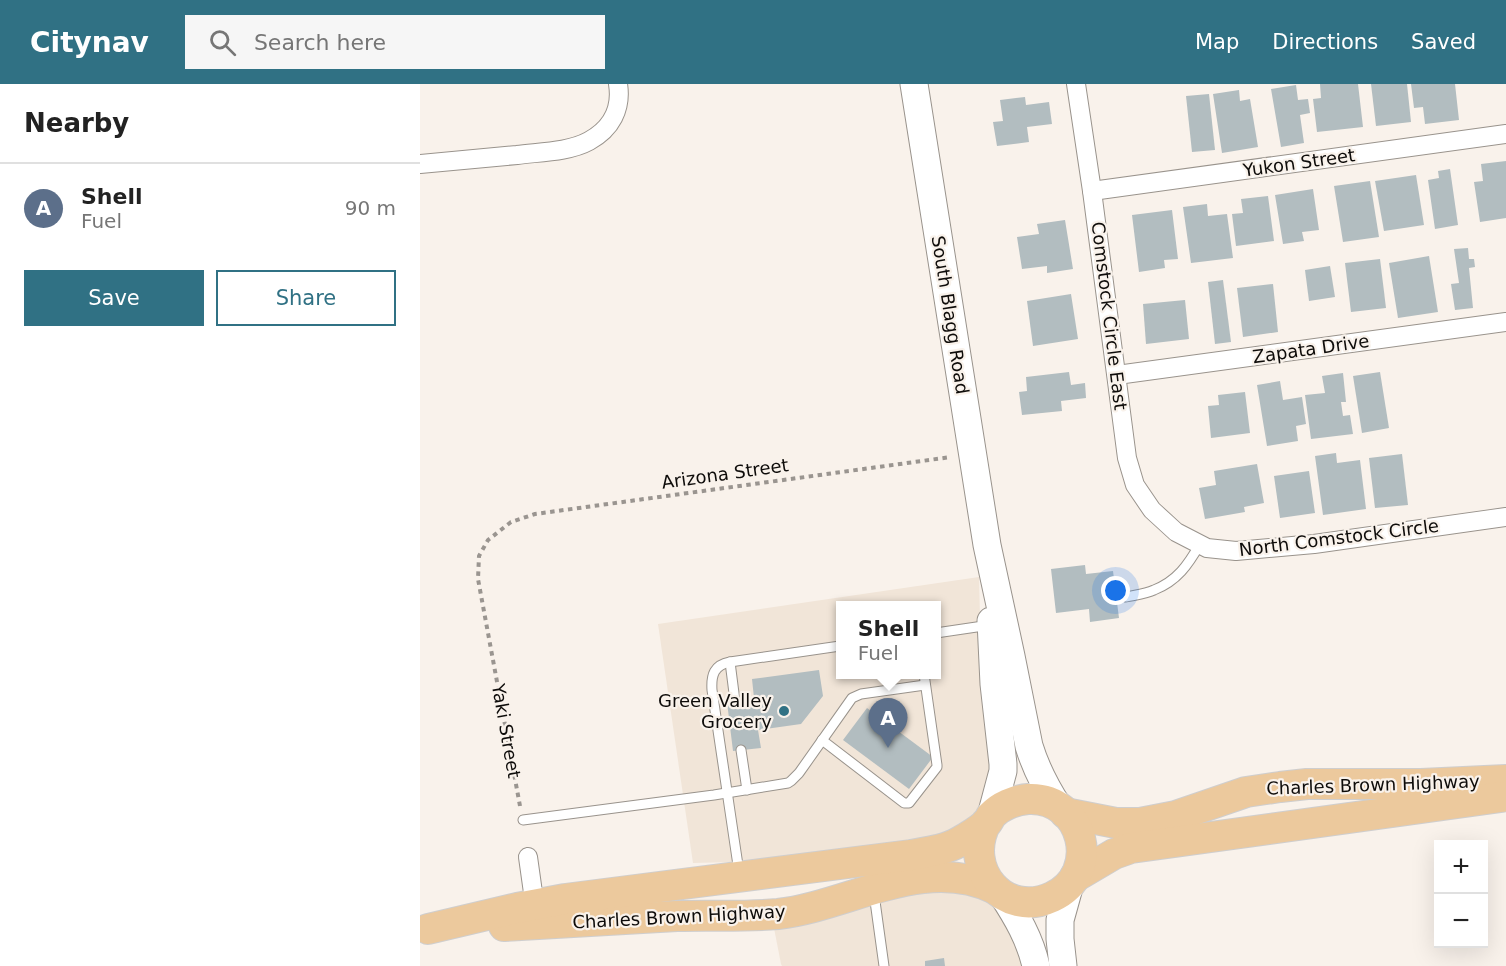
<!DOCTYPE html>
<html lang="en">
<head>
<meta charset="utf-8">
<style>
	body { margin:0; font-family:"DejaVu Sans",sans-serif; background:#f6f6f6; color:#222 }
	.controls { position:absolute; right:18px; bottom:18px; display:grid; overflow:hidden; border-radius:0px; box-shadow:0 6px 24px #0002 }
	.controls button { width:54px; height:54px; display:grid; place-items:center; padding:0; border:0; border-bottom:2px solid #e0e0e0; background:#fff; color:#222; font:30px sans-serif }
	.you { position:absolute; left:696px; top:507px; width:21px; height:21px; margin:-15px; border:4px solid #fff; border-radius:50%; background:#1a73e8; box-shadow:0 0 0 9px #1a73e833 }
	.badge { display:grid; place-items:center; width:39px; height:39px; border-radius:50%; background:#307184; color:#fff; font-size:20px; font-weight:700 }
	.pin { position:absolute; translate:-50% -50px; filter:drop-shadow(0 2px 3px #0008) }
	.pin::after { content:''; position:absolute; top:32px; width:21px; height:18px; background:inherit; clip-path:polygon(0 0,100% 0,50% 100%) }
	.popup { position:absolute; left:416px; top:517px; width:105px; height:78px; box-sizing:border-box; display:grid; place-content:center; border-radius:0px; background:#fff; filter:drop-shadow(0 2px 4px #0005); font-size:20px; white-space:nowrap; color:#767676 }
	.popup b { font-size:22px; color:#222 }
	.popup::after { content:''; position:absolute; left:50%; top:100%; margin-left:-12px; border:12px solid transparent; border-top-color:#fff }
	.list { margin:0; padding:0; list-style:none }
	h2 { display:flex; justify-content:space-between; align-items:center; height:78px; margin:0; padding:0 24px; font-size:26px }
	h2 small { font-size:20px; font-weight:400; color:#767676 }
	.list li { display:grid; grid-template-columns:39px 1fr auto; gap:18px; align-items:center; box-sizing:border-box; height:90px; padding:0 24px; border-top:2px solid #e0e0e0 }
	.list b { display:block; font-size:22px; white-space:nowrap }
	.list p { margin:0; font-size:20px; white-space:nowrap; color:#767676 }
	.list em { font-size:20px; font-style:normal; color:#767676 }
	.actions { display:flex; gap:12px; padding:18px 24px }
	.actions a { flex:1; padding:14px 0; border:2px solid #307184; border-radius:0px; text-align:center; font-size:21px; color:#307184 }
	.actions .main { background:#307184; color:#fff }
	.icon { flex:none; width:33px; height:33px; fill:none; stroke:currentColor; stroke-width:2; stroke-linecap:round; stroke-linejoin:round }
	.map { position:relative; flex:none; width:1086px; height:882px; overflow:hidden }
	header { display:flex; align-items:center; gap:36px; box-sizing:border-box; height:84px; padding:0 30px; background:#307184; color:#fff }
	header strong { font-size:28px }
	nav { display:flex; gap:33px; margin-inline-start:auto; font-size:21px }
	.search { width:420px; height:54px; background:#f6f6f6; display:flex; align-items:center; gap:15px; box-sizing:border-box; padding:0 21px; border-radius:0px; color:#767676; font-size:22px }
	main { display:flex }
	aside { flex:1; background:#fff }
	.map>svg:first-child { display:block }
	.built { fill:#f1e5d8; fill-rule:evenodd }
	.building { fill:#b2bdc0 }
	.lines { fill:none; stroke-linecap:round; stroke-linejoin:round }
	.lane-casing { stroke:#99938c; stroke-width:11 }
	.street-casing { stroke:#99938c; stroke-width:20 }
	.secondary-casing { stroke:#99938c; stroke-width:29 }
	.primary-casing { stroke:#cfcece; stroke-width:32 }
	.path { stroke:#9a9590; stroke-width:4; stroke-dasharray:4.5 4.5; stroke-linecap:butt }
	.lane { stroke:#fff; stroke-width:9 }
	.street { stroke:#fff; stroke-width:18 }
	.secondary { stroke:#fff; stroke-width:27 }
	.primary { stroke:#ecc99d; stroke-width:30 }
	.poi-dot { fill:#307184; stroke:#f9f2eb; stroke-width:2 }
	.labels { text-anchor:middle; stroke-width:4.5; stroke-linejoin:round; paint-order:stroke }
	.street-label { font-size:18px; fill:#0e0c0a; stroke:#f9f2eb }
	.poi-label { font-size:18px; fill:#0e0c0a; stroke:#f9f2eb; text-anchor:end }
</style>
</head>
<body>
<header>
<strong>Citynav</strong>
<div class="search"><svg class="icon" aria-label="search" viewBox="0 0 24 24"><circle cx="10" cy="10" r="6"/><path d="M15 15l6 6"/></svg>Search here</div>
<nav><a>Map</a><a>Directions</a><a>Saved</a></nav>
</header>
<main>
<aside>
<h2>Nearby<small></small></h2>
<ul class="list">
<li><span class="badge" style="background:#5c6f8a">A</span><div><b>Shell</b><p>Fuel</p></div><em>90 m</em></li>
</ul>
<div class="actions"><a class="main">Save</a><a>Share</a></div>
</aside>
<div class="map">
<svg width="1086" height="882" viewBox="0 0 1086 882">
	<rect width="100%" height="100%" fill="#f9f2eb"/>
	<g class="built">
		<path d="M559,493L561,572L576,686L557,728L527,752L353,777L273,779L238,540ZM420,522H516V590H420Z"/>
		<path d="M522,800L579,820L609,882H362L361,880L353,839Z"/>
	</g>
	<g class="building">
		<path d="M900,0H938L943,43L897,48L893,15L901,14Z"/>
		<path d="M951,0H987L991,38L956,42Z"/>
		<path d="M991,0H1035L1039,36L1005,40L1003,23L994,24Z"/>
		<path d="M876,1L878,16L888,15L890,29L880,31L884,59L861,63L851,5Z"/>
		<path d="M819,6L820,17L830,15L838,63L802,69L793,10Z"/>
		<path d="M789,10L795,66L772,68L766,12Z"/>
		<path d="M605,13L606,21L629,18L632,40L607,43L609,58L577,62L573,38L583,37L580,16Z"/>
		<path d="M1086,77V134L1060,138L1054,98L1063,97L1061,80Z"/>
		<path d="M1030,85L1038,141L1015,145L1008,96L1019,94L1018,87Z"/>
		<path d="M996,91L1004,141L964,147L955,97Z"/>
		<path d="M950,97L959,153L923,158L914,102Z"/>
		<path d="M893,105L899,146L882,148L884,157L863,160L855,111Z"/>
		<path d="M848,112L854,157L816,162L812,130L823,129L821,115Z"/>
		<path d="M787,120L788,132L807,130L813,174L771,179L763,123Z"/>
		<path d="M752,126L758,175L744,176L745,184L719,188L712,131Z"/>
		<path d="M645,136L653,185L627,189V182L602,185L597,153L619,150L617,140Z"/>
		<path d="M1048,164L1049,175H1054L1055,183L1049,184L1053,224L1035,226L1031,200L1039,199L1034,165Z"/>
		<path d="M1009,172L1018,228L978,234L969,179Z"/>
		<path d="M960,175L966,224L931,228L925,179Z"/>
		<path d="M910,182L915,213L889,217L885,186Z"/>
		<path d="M803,196L811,258L795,260L788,198Z"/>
		<path d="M853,200L858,248L823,253L817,204Z"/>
		<path d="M651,210L658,255L613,262L607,217Z"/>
		<path d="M765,216L769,255L726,260L723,220Z"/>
		<path d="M649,288L651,301L665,299L666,314L641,317L642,327L602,331L599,308L607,307L606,293Z"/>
		<path d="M960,288L969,344L942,349L933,292Z"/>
		<path d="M923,289L926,318H921L923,332L930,331L933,350L891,355L885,311L905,309L902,292Z"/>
		<path d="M860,297L863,316L882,313L886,340L876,342L878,357L847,362L837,301Z"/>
		<path d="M825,308L830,349L791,354L788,322L799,321L798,311Z"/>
		<path d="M916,369L917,379L940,376L946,425L903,431L895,372Z"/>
		<path d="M982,370L988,421L955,424L949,374Z"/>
		<path d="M837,380L844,419L824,423L825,428L785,435L779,404L796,401L794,387Z"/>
		<path d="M889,387L895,429L860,434L854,392Z"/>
		<path d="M665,481L666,490L693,487L699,534L670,538L669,525L636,529L631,485Z"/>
		<path d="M399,586L403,612L381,640L338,646L341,664L313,667L307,618L334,614L332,595Z"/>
		<path d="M447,624L513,673L489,705L423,656Z"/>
		<path d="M524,874L525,882H505V877Z"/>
	</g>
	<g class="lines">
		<defs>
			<g id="lane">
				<path d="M706,513C715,511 726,510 734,506C757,497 768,481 780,460"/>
				<path d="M516,549L570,541"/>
				<path d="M310,578L315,617"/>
				<path d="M402,656L484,719H489L517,683V681L504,590"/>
				<path d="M321,666L327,706"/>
				<path d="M103,736L294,711L368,699L371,697L379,689L432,614L441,610L505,601"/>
				<path d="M319,788L292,606C291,591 294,581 310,578L420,562"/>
				<path d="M454,810L464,882"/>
			</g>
			<g id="street">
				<path d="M656,0L672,107L707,374L715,401L732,426L756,448L787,464L816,467L894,460L1086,433"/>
				<path d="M0,80C32,77 64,74 97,71C119,68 149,68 169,57C191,45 202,25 198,0"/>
				<path d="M672,107L1086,50"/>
				<path d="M697,291L1086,238"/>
				<path d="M108,773L116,830"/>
			</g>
			<g id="secondary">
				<path d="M494,0L567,461L591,572L609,662C616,685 626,704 639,724"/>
				<path d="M571,537L574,600L583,680V687L571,732"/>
				<path d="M582,810C597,833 610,855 616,882"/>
				<path d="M643,882L640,855V836L650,800"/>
			</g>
			<g id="primary">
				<path d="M645,729L696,739H720L756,732L826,708L860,703L887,700H1001L1086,696"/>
				<path d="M655,793L694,770L711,764L1081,713"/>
				<path d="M84,842C142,839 200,835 257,832C291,831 324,833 358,830C429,822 504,770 575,805"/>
				<path d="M8,845L97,824L145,815L491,771C508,768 525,766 539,758C548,753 559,746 566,740C568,738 570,734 571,732C580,722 595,716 608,715C664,712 683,790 632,813C584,835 542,785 566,739"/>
			</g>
		</defs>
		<use href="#lane" class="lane-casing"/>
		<use href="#street" class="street-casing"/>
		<use href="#secondary" class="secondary-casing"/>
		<use href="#primary" class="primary-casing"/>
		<path class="path" d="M100,722L58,495L59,472L68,456L91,438L115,430L531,373"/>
		<use href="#lane" class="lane"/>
		<use href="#street" class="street"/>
		<use href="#secondary" class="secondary"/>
		<use href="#primary" class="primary"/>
	</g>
	<circle class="poi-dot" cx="364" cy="627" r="6"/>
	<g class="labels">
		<g class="street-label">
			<text transform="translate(879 79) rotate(-8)" y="6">Yukon Street</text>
			<text transform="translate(530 231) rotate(81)" y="6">South Blagg Road</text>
			<text transform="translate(689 232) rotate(83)" y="6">Comstock Circle East</text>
			<text transform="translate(891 265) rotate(-8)" y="6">Zapata Drive</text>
			<text transform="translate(305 390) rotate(-8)" y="6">Arizona Street</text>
			<text transform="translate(919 454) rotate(-7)" y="6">North Comstock Circle</text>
			<text transform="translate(86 647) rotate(80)" y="6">Yaki Street</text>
			<text transform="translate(953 701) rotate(-2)" y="6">Charles Brown Highway</text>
			<text transform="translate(259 833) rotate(-3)" y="6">Charles Brown Highway</text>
		</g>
		<g class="poi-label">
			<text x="352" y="623">Green Valley<tspan x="352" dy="21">Grocery</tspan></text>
		</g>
	</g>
</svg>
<div class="controls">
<button>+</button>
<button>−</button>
</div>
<div class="you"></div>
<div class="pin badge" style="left:468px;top:664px;background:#5c6f8a">A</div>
<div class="popup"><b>Shell</b>Fuel</div>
</div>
</main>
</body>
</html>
